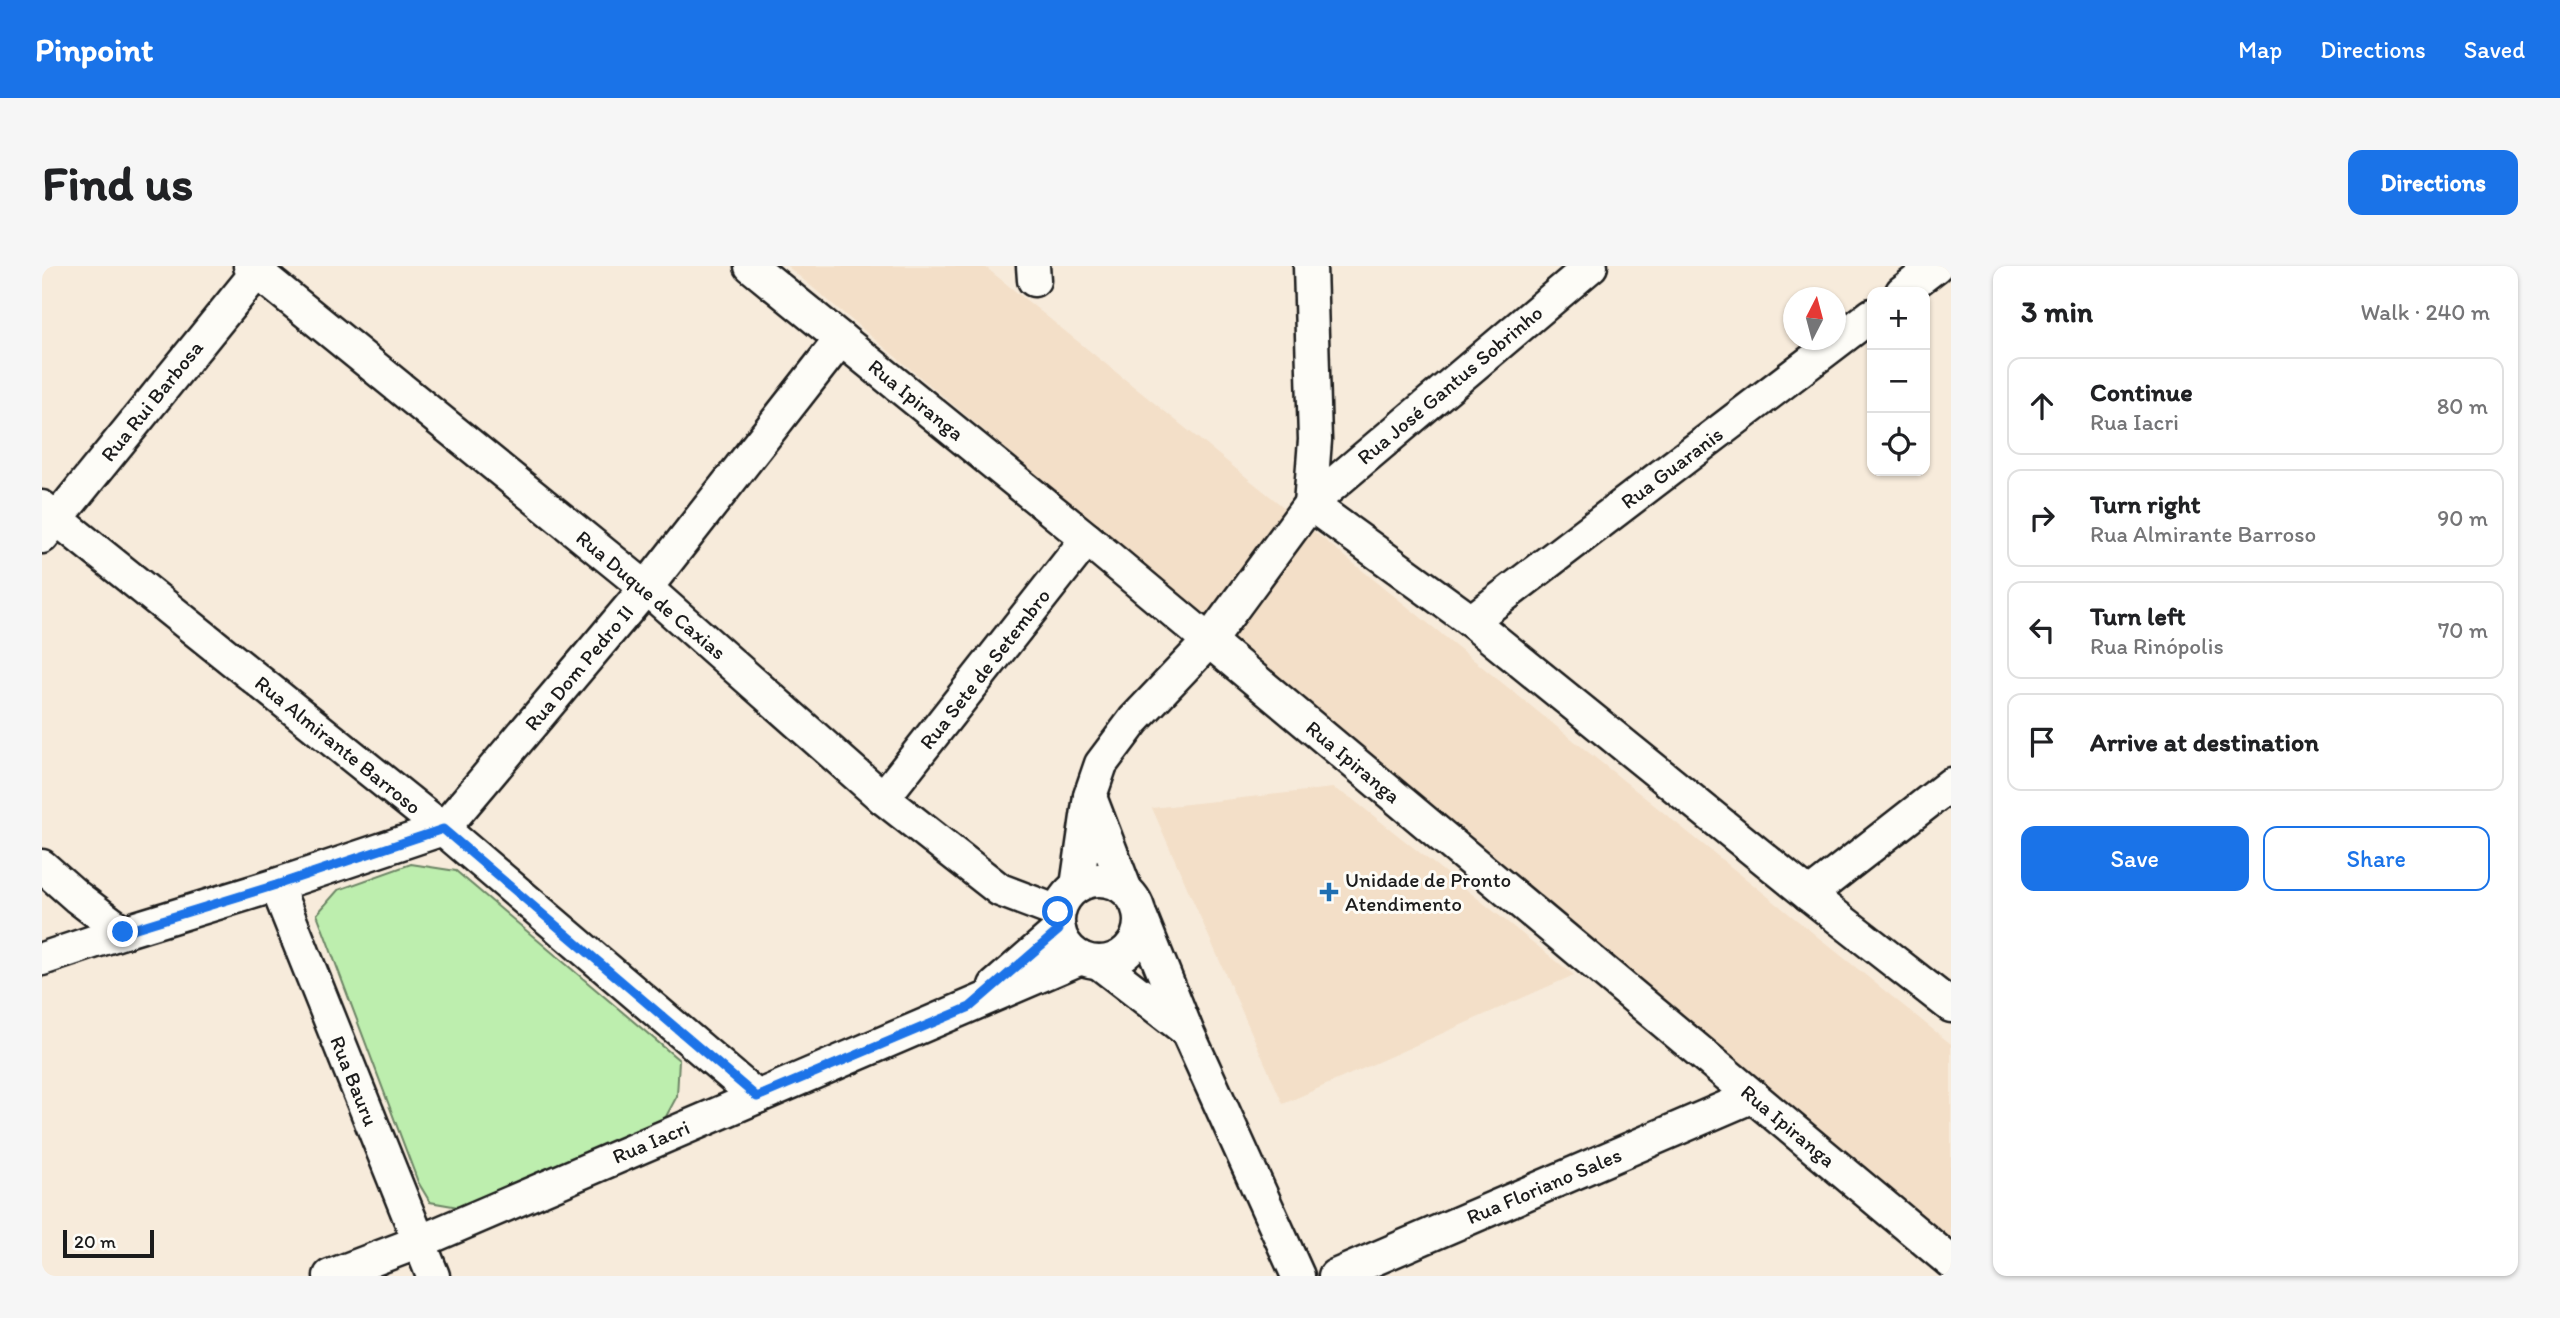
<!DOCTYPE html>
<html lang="en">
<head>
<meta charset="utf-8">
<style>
	body { margin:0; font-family:Itim,sans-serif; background:#f6f6f6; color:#202124 }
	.controls { position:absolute; right:21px; top:21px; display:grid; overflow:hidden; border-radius:14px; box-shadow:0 2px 5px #0004 }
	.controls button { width:63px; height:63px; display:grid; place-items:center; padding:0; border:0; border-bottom:2px solid #e0e0e0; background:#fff; color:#202124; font:35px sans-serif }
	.compass { position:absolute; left:1741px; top:21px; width:63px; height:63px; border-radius:50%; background:#fff; box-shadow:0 2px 5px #0004; rotate:6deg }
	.scale { position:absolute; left:21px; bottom:18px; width:91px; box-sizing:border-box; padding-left:7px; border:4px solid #1c1c1c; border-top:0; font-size:19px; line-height:24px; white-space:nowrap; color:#1c1c1c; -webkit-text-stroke:5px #fdfcf7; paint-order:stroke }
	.stop { position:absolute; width:21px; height:21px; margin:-16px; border:5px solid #1a73e8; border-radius:50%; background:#fff }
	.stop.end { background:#1a73e8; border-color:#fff; box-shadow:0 2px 7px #0008 }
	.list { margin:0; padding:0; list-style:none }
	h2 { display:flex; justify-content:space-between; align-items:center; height:91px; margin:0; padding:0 28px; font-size:30px }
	h2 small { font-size:23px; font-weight:400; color:#757577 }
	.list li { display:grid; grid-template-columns:46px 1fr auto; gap:21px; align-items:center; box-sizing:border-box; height:98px; margin:0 14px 14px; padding:0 14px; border:2px solid #e0e0e0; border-radius:14px }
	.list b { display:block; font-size:26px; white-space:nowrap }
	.list p { margin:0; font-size:23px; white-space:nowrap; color:#757577 }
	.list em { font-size:23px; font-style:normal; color:#757577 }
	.actions { display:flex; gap:14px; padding:21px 28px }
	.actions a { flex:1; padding:16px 0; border:2px solid #1a73e8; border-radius:14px; text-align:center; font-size:24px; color:#1a73e8 }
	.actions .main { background:#1a73e8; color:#fff }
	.icon { flex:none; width:38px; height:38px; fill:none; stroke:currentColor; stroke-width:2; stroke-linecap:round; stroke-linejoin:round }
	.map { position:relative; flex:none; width:1909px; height:1010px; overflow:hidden; border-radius:14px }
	header { display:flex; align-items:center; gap:42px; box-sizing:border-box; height:98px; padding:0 35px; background:#1a73e8; color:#fff }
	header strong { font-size:33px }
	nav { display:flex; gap:38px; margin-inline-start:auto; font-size:24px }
	.intro { display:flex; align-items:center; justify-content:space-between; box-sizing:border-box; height:168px; padding:0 42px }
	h1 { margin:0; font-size:49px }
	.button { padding:18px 32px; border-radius:14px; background:#1a73e8; color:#fff; font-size:24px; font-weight:700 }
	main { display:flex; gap:42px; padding:0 42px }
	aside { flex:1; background:#fff; border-radius:14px; box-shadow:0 2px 5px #0004 }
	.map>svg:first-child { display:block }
	.built { fill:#f3dfc8 }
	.green { fill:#bdeeae; stroke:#6c8565; stroke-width:2 }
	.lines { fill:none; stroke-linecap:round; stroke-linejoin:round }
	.street-casing { stroke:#1c1c1c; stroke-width:37 }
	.street { stroke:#fdfcf7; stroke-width:32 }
	.route { stroke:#1a73e8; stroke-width:9 }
	.poi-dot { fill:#1f6fb2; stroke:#fdfcf7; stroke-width:2.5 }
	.labels { text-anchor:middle; stroke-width:6; stroke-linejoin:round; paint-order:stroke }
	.street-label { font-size:21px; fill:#1c1c1c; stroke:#fdfcf7 }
	.poi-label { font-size:21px; fill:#1c1c1c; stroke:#fdfcf7; text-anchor:start }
</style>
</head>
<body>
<header>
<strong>Pinpoint</strong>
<nav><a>Map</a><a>Directions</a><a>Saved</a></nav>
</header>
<div class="intro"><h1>Find us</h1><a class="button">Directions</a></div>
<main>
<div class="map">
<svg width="1909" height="1010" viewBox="0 0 1909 1010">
	<rect width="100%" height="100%" fill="#f7ebdb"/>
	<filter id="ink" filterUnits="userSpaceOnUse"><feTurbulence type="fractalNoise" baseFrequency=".0143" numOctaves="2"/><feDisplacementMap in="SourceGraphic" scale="14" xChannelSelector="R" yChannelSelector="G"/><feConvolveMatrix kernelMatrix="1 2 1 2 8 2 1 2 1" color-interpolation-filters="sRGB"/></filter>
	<g filter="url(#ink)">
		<g class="built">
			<path d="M745,0H942L1909,778V973Z"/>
			<path d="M1291,522L1309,532L1532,709L1241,838L1110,542Z"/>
		</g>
		<path class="green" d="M369,598L414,605L637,794L635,830L620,858L422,942L388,936L376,916L275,648L296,624Z"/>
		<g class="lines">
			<defs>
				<g id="street">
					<path d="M208,0L604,322L841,532L958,624L1016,646"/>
					<path d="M709,0L1045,273L1909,996"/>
					<path d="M991,0L992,14"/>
					<path d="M1860,26L1894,0"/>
					<path d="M1268,238L1429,355L1767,629L1909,740"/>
					<path d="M1268,238L1273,174L1268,0"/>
					<path d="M0,241L401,563L715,831"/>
					<path d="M0,271L220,0"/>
					<path d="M1429,355L1830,49"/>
					<path d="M1048,531L1083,622"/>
					<path d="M841,532L1045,273"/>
					<path d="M0,600L35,631L81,666"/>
					<circle cx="1057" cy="655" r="41"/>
					<path d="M234,619L391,1010"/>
					<path d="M1035,620L1048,530L1059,498L1092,454L1167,375L1268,238L1549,0"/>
					<path d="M1767,629L1909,518"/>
					<path d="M1099,651L1145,765L1256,1010"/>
					<path d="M0,693L81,666L234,619L401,563L604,322L799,73"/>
					<path d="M1056,696L1144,764"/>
					<path d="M953,720L1017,664"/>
					<path d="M288,1010L377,976L1039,692"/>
					<path d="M1293,1010L1711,830"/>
				</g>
			</defs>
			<use href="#street" class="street-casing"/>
			<use href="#street" class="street"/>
		</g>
	</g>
	<g class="lines" filter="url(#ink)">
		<path class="route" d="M81,666L234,619L401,563L715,831L928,741L1017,664L1016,646"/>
	</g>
	<path class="poi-dot" d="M1283.5 615.5h7v7h7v7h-7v7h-7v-7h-7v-7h7z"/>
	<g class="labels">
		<g class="street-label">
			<text transform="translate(1408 119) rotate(-40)" y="7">Rua José Gantus Sobrinho</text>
			<text transform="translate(874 134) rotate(39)" y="7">Rua Ipiranga</text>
			<text transform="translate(110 135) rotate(-51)" y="7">Rua Rui Barbosa</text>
			<text transform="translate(1630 202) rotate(-37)" y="7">Rua Guaranis</text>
			<text transform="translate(609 329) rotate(40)" y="7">Rua Duque de Caxias</text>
			<text transform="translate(537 402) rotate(-50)" y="7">Rua Dom Pedro II</text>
			<text transform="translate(943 403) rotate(-52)" y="7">Rua Sete de Setembro</text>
			<text transform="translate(296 479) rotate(39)" y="7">Rua Almirante Barroso</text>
			<text transform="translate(1311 496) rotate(40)" y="7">Rua Ipiranga</text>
			<text transform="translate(312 815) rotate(68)" y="7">Rua Bauru</text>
			<text transform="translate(1746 860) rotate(40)" y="7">Rua Ipiranga</text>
			<text transform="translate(609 876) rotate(-23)" y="7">Rua Iacri</text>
			<text transform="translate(1502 920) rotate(-23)" y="7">Rua Floriano Sales</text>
		</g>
		<g class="poi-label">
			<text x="1303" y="621">Unidade de Pronto<tspan x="1303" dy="24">Atendimento</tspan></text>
		</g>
	</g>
</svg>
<div class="controls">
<button>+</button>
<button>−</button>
<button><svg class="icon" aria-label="locate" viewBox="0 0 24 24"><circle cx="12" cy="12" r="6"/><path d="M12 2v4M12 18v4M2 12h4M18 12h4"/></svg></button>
</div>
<svg class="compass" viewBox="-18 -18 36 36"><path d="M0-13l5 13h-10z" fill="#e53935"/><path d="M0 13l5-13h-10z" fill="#757577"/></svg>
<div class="scale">20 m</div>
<div class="stop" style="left:1016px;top:646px"></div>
<div class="stop end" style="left:81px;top:666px"></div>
</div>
<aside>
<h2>3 min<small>Walk · 240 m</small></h2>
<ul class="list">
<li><svg class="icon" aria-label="ahead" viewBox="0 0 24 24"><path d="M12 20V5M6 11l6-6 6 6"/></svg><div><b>Continue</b><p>Rua Iacri</p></div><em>80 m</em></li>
<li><svg class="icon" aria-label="right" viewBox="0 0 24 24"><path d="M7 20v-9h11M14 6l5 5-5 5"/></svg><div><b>Turn right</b><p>Rua Almirante Barroso</p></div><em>90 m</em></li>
<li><svg class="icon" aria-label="left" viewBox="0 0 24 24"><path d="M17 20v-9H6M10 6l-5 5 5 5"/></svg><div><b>Turn left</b><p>Rua Rinópolis</p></div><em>70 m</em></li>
<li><svg class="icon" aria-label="arrive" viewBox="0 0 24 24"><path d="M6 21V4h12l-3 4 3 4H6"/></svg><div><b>Arrive at destination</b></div></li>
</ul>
<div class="actions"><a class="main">Save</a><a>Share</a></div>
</aside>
</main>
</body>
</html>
